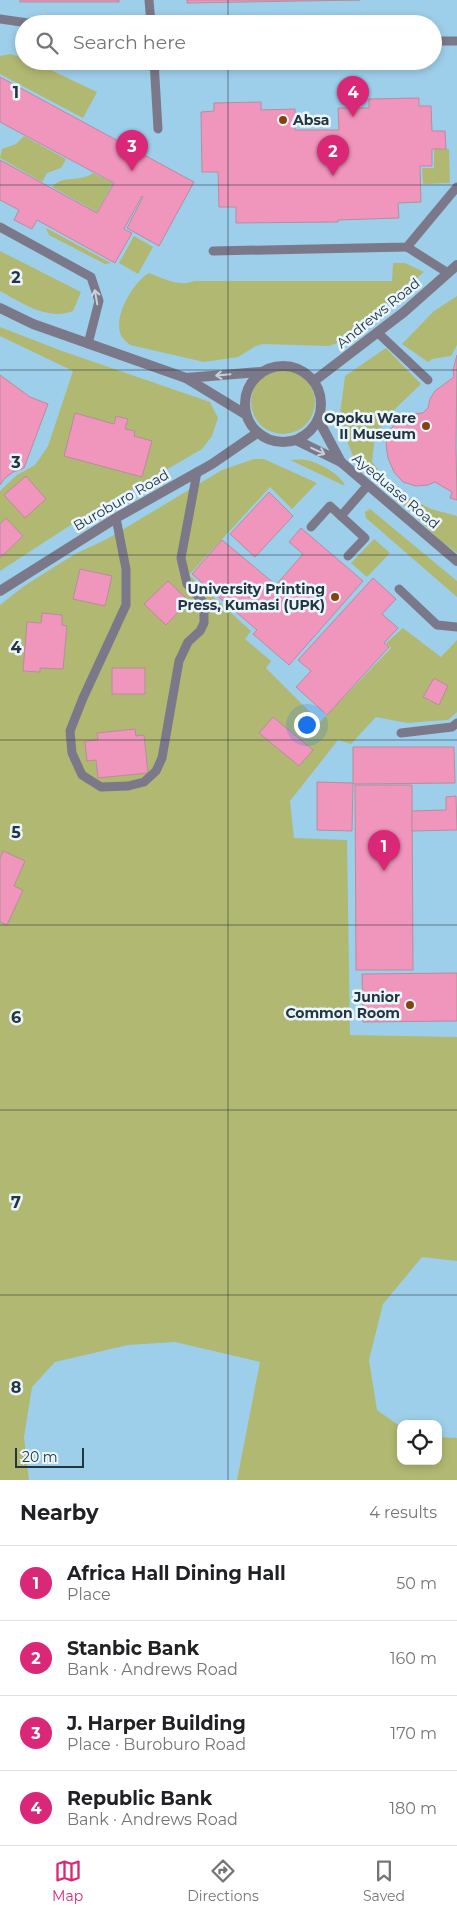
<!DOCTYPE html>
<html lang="en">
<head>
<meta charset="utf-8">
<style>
	body { margin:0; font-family:Montserrat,sans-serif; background:#f2f2f2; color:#202124 }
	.controls { position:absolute; right:15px; bottom:15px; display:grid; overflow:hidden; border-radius:10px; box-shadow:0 2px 8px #0003 }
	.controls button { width:45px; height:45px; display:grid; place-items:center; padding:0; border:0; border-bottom:1px solid #e0e0e0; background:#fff; color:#202124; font:25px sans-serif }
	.scale { position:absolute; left:15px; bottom:12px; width:69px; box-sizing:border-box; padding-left:5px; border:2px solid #25353f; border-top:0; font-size:14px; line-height:18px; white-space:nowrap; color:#25353f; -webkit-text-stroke:4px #eaf6fe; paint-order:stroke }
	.you { position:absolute; left:306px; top:724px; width:18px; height:18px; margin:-12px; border:4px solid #fff; border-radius:50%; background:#1a73e8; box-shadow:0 0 0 8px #1a73e833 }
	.badge { display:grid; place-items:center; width:32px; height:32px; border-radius:50%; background:#db2777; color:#fff; font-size:16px; font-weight:700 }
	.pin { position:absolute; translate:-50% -41px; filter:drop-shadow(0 1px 2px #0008) }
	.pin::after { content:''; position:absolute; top:26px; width:18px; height:15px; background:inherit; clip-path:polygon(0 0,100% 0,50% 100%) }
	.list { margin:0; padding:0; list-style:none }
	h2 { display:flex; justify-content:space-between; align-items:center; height:65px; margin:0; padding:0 20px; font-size:21px }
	h2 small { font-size:16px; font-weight:400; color:#757577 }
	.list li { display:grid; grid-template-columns:32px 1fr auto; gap:15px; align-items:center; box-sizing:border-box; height:75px; padding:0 20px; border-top:1px solid #e0e0e0 }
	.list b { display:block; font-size:19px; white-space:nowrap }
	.list p { margin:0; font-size:16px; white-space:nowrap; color:#757577 }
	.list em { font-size:16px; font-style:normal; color:#757577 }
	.icon { flex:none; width:28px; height:28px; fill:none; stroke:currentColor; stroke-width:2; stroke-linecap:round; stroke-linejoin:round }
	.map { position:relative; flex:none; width:457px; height:1480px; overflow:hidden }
	.search { position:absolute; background:#fff; box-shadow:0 2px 8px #0003; left:15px; right:15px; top:15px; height:55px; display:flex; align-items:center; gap:12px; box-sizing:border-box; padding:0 18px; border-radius:28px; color:#757577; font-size:19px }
	.sheet { height:365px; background:#fff }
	nav { display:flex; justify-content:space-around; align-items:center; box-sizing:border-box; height:70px; border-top:1px solid #e0e0e0; background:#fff; font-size:14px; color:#757577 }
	nav a { display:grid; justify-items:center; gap:2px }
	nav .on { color:#db2777 }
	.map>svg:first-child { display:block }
	.built { fill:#9ecfea; fill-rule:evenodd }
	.green { fill:#b1b872 }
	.building { fill:#f095bc; stroke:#b68d9d }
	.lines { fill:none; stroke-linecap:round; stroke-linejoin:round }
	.lane { stroke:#7b7989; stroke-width:9 }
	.street { stroke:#7b7989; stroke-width:10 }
	.oneway { stroke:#c9d0db }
	.grid { fill:none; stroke:#25353f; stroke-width:1; stroke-opacity:0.55 }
	.poi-dot { fill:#85440f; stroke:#eaf6fe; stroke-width:2 }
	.labels { text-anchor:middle; stroke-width:5; stroke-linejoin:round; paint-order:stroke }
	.poi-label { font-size:14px; font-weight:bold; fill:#25353f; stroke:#eaf6fe; text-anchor:end }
	.street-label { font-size:14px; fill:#25353f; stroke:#eaf6fe }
	.grid-label { font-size:16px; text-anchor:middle; font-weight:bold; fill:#25353f; stroke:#eaf6fe; stroke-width:5; stroke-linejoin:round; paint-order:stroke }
</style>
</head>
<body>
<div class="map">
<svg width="457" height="1480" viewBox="0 0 457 1480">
	<rect width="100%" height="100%" fill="#b1daf2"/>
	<path class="built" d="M0,0H457V1480H0ZM24,24H433V61H24ZM401,1424H438V1461H401Z"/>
	<g class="green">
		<path d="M10,54L24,58V61H32L97,92L83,118L0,74V56Z"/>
		<path d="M24,136L66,159L61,168L47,173L42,182L0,158L2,149L16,144Z"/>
		<path d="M434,149H449L450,183L423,184L422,168H434Z"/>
		<path d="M93,173L113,183L97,212L52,187C63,174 80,183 93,173Z"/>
		<path d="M46,228L111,263L105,264L49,235Z"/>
		<path d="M134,236L153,247L138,274L119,263Z"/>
		<path d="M0,251L81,292L73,311C48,321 22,303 0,291Z"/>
		<path d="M393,263H405L424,272L348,339L329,346L263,344L256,346L238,357L204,362L130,345C128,343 124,340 122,337C111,319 133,282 149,273C165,279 178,287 194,281H392Z"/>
		<path d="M457,296V345L451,356L432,359L428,362L402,344L434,311Z"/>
		<path d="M0,327L62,351L210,402L218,418L212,436L202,449L66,528L0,571V491L17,475L35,465L48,446L73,371L0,336Z"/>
		<path d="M386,348L421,384L397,407L375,435L372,462L397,492L431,509L457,516V553L441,541L353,456L339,421L345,376Z"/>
		<circle cx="283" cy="402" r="32"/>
		<path d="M254,459H264L317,483L292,509L270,487L189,575L251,631L245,639L271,661L266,668L320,722L391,648L386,643L403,628L441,657L457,640V712L448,720L432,721L407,723L376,717L351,744L338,740L290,801L294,838L347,840L350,1035L457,1037V1261L422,1257L383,1304L369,1360L377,1410L401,1427V1461H438V1437L457,1438V1480H237L260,1362L175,1342L128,1345L55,1362L32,1387L24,1437L29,1480H0V605L24,586L75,554L107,539L222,470Z"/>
		<path d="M290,460C296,460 301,459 306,460C318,462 342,475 345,486Z"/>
		<path d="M370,509L457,581V597L366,518L365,512Z"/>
		<path d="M374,539L390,553L367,577L351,563Z"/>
	</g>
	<g class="building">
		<rect x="20" y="0" width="99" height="2"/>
		<path d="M187,0H360L187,3Z"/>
		<path d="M0,77L194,182L159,246L127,228L143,197L142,196L124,229L132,233L115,263L37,220L32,229L14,220L19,210L0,200V160L97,213L114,183L0,122Z"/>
		<path d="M419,98V106H431L432,131H445L446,149H432V166H420L421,202L398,203L399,218L338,220V222L236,223V207H219L218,172H202L201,112L214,111V103L261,102V110L295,109V130H339L338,108H369V99Z"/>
		<path d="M457,355L456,447L457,500L450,498L452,492L435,482L428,485L416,486L403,482L394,472L388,458L386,444L390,430L398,421L410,414L423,413L428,408L430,399L435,391L454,377L453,370Z"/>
		<path d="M0,375L30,397L48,404L24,468L13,472L5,478L0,485Z"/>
		<path d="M75,413L114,424L116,416L128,419L125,429L135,431L134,436L152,441L142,477L64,456Z"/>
		<path d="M26,476L46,499L25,518L4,495Z"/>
		<path d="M269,492L293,516L255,557L230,534Z"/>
		<path d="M6,518L23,536L0,558V524Z"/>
		<path d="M301,528L363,581L289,665L253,634L257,630L192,574L222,540L276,585L303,554L289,542Z"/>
		<path d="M80,569L112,576L105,606L73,599Z"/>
		<path d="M373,578L396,599L382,614L398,628L384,643L389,647L327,715L296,687L311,671L298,660Z"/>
		<path d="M168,581L189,601L166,625L144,604Z"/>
		<path d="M42,613L62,615V625L67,626L63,669L40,668V672L23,671L27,622L41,623Z"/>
		<rect x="112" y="668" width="33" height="26"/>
		<path d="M434,678L448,686L439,705L423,697Z"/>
		<path d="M273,717L313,750L299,766L259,733Z"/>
		<path d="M135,729L136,736L144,735L148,773L98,778L96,760L87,761L85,741L98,740L97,733Z"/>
		<path d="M353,747H454L455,783L353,784Z"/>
		<path d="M317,782L353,783L352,831L317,830Z"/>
		<path d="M355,785H412L413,970H356Z"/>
		<path d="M456,796L457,830L412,831V811L446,810V797Z"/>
		<path d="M3,851L25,861L14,886L23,890L7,925L0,922V858Z"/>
		<path d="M457,973V1021L363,1022L362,974Z"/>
	</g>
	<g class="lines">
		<g class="lane">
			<path d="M149,0L151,24"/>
			<path d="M0,19L35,24"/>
			<path d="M433,41H457"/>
			<path d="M154,61L158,129"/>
			<path d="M0,227L91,277L99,301L88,344"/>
			<path d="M407,247L448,273"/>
			<path d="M213,251L407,247L457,187"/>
			<path d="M377,332L428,380"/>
			<path d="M341,516L368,485"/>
			<path d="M116,518L126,569V605L83,698L70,731L72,753L82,775L101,787L128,786L144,782L156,771L162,758L179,661L188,642L200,631L204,623V603L187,584L181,558L197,472"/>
			<path d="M311,527L330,506L365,538L348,556"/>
			<path d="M399,589L437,625L457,627"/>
			<path d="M401,733L452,727L457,723"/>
		</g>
		<g class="street">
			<path d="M0,308L33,324L186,378L245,414"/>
			<circle cx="283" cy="404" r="38"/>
			<path d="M186,378L260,372"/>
			<path d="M314,381L404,312L457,265"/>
			<path d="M318,419L341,462"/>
			<path d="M296,440L341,462L457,561"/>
			<path d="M0,591L116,518L212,464L257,433"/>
		</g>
	</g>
	<defs><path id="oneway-shaft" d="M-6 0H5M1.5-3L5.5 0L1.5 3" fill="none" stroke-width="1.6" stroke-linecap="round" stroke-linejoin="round" transform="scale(1.25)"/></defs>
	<g class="oneway">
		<use href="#oneway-shaft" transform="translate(96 297) rotate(-100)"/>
		<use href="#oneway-shaft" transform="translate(223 375) rotate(175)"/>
		<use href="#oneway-shaft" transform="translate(318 451) rotate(25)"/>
	</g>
	<path class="grid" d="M228,0V24M228,61V1480M0,185H457M0,370H457M0,555H457M0,740H457M0,925H457M0,1110H457M0,1295H457"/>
	<g class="poi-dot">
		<circle cx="283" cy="120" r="5"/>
		<circle cx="426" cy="426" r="5"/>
		<circle cx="335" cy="597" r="5"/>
		<circle cx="410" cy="1005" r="5"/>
	</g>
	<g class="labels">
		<g class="poi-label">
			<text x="293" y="125" text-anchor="start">Absa</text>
			<text x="416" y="423">Opoku Ware<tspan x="416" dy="16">II Museum</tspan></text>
			<text x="325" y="594">University Printing<tspan x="325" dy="16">Press, Kumasi (UPK)</tspan></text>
			<text x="400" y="1002">Junior<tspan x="400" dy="16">Common Room</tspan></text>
		</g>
		<g class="street-label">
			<text transform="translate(378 313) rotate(-39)" y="5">Andrews Road</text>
			<text transform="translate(396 491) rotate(40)" y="5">Ayeduase Road</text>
			<text transform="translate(121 500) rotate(-30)" y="5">Buroburo Road</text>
		</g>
	</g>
	<g class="grid-label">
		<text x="16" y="98">1</text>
		<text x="16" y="283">2</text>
		<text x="16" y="468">3</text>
		<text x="16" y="653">4</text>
		<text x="16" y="838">5</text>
		<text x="16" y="1023">6</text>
		<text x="16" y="1208">7</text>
		<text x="16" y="1393">8</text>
	</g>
</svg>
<div class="controls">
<button><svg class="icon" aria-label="locate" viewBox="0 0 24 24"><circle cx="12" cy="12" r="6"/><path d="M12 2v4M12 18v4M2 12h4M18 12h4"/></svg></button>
</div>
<div class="scale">20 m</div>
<div class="you"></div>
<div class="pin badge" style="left:384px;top:871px">1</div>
<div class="pin badge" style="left:333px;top:176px">2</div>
<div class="pin badge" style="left:132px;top:171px">3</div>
<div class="pin badge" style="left:353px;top:117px">4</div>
<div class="search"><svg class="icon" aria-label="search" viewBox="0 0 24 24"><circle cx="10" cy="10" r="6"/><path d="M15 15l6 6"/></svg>Search here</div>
</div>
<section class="sheet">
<h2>Nearby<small>4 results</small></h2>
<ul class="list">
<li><span class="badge">1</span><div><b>Africa Hall Dining Hall</b><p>Place</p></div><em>50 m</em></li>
<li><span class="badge">2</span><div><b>Stanbic Bank</b><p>Bank · Andrews Road</p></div><em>160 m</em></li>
<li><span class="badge">3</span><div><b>J. Harper Building</b><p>Place · Buroburo Road</p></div><em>170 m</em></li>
<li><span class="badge">4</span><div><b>Republic Bank</b><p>Bank · Andrews Road</p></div><em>180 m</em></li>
</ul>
</section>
<nav>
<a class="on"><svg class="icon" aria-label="map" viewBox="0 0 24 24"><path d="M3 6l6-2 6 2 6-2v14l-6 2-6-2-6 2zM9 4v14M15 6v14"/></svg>Map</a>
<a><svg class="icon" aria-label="directions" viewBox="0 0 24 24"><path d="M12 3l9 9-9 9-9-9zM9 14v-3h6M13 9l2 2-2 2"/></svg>Directions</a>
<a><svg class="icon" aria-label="saved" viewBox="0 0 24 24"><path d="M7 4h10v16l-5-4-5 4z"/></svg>Saved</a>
</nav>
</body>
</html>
